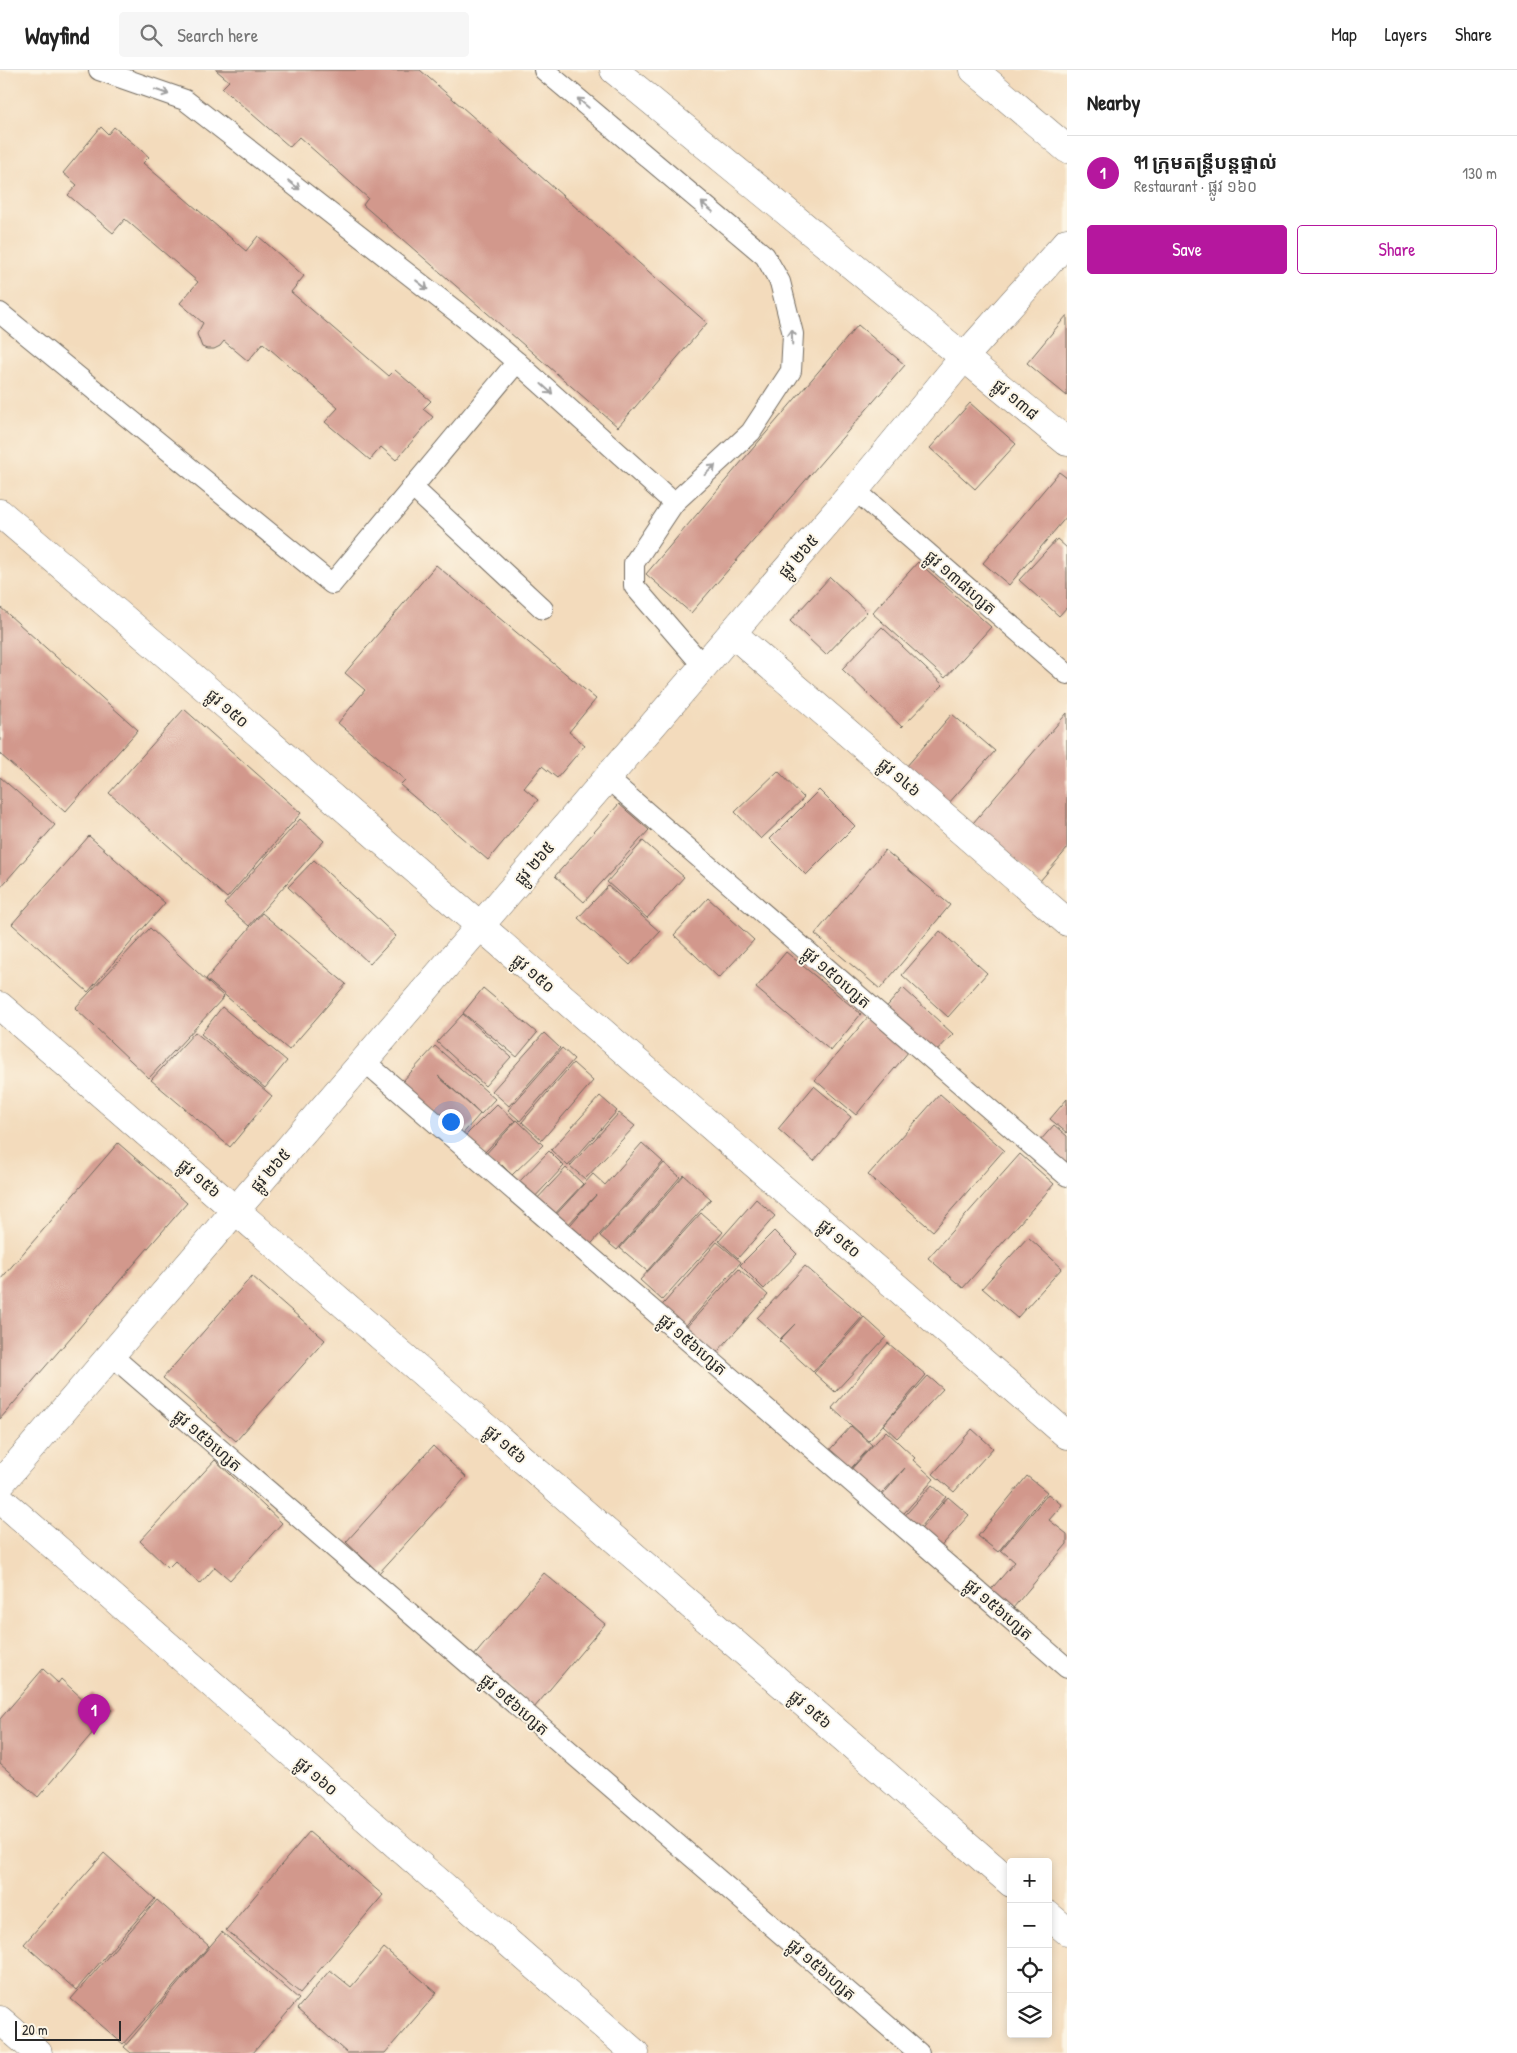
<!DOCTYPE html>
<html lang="en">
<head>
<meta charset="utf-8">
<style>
	body { margin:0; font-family:"Patrick Hand","Noto Sans Khmer",sans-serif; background:#f6f6f6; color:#222 }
	.controls { position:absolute; right:15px; bottom:15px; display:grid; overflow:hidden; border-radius:5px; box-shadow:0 2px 8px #0003 }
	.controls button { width:45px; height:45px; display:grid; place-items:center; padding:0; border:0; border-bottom:1px solid #e0e0e0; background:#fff; color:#222; font:25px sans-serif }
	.scale { position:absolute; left:15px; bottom:12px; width:106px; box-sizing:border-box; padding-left:5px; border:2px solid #2b2b2b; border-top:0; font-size:14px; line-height:18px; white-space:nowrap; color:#2b2b2b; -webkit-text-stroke:4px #fcf5e5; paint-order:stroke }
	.you { position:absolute; left:450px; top:1051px; width:18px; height:18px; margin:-12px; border:4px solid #fff; border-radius:50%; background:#1a73e8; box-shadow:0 0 0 8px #1a73e833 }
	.badge { display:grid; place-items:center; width:32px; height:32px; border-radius:50%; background:#b5179e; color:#fff; font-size:16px; font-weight:700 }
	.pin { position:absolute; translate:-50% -41px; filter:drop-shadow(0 1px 2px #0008) }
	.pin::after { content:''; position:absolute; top:26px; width:18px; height:15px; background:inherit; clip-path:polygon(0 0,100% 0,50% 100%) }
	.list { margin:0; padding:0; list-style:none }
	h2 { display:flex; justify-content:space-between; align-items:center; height:65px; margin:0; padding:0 20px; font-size:21px }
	h2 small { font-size:16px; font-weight:400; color:#767676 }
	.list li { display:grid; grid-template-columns:32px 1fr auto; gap:15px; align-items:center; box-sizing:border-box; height:75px; padding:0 20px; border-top:1px solid #e0e0e0 }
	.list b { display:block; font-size:19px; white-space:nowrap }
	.list p { margin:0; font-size:16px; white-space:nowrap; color:#767676 }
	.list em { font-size:16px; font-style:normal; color:#767676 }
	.actions { display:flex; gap:10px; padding:15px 20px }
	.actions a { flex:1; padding:11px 0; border:1px solid #b5179e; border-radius:5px; text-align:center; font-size:18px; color:#b5179e }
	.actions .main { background:#b5179e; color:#fff }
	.icon { flex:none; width:28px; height:28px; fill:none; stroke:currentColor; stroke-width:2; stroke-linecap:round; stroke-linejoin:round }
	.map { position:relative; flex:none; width:1067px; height:1983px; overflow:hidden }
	header { display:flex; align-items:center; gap:30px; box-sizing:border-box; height:70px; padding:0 25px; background:#fff; border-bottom:1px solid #e0e0e0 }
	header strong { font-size:24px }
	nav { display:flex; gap:28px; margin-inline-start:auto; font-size:18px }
	.search { width:350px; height:45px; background:#f6f6f6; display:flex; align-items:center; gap:12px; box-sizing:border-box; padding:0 18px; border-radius:5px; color:#767676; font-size:19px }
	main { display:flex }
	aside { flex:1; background:#fff }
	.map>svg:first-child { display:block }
	.building { fill:#d2988c }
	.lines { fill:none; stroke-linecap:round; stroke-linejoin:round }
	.service-casing { stroke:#71695e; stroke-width:22 }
	.minor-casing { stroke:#71695e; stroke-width:29 }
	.tertiary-casing { stroke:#71695e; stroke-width:29 }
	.service { stroke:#fff; stroke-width:20 }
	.minor { stroke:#fff; stroke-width:28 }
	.tertiary { stroke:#fff; stroke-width:28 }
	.oneway { stroke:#a0a0a0 }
	.labels { text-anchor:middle; stroke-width:4; stroke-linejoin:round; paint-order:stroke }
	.street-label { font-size:16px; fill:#2b2b2b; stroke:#fcf5e5 }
</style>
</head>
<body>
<header>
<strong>Wayfind</strong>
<div class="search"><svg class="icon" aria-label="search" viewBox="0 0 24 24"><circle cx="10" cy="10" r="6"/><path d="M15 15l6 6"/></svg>Search here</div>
<nav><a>Map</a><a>Layers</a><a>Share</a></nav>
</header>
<main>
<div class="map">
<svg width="1067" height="1983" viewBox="0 0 1067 1983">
	<rect width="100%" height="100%" fill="#fcf5e5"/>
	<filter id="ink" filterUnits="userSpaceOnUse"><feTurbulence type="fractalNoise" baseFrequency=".02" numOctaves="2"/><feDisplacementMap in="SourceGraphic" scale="10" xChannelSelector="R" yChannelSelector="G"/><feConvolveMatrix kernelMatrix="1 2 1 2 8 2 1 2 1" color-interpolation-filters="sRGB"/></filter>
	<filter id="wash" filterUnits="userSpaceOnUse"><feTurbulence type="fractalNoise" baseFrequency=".0096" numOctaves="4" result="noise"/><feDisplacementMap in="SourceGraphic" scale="20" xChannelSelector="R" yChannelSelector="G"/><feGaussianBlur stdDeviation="1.12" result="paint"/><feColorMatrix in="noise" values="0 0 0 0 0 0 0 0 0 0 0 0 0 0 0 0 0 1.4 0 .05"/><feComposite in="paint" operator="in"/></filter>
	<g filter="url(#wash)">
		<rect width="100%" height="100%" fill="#f3dbbc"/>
		<g id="blocks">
			<g class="building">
				<path d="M216,0H420L707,253L618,357L363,135L368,128L299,67L290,77L222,18L229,11Z"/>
				<path d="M101,57L108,64L114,57L149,87L143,93L246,181L258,166L304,206L291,222L389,306L395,300L431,331L423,339L433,347L396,390L381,377L370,390L325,352L338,338L263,273L248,291L224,271L220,276L214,279H207L202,277L197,264L203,253L180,233L198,212L125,149L113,163L68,125L77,115L63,103Z"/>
				<path d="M1067,245V326L1027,293Z"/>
				<path d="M858,255L905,295L691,543L646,504Z"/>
				<path d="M970,333L1016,374L975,419L930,378Z"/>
				<path d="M1059,402L1067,408V446L1009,515L983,493Z"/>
				<path d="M1057,469L1067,478V537L1059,546L1019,510Z"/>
				<path d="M918,492L991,557L945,608L872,543Z"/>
				<path d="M436,495L596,629L569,662L585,675L557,708L542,696L524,718L538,730L488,790L400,715L405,710L338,653L365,620L345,603Z"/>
				<path d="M830,507L867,542L826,585L790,551Z"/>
				<path d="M0,537L138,660L65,742L0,684Z"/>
				<path d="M882,557L943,615L902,657L842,599Z"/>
				<path d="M184,639L301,743L227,828L109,723Z"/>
				<path d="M1067,643V779L1040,811L973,753Z"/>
				<path d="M952,644L995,681L948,734L906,697Z"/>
				<path d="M778,701L804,728L761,769L735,742Z"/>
				<path d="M0,707L55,755L0,818Z"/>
				<path d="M819,720L855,756L806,805L770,769Z"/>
				<path d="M619,734L649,760L584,832L555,806Z"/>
				<path d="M300,749L324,771L249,856L224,834Z"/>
				<path d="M89,766L165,833L88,922L12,854Z"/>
				<path d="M643,771L684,807L647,848L607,812Z"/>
				<path d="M885,780L950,835L880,919L815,864Z"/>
				<path d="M314,790L396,866L370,894L288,817Z"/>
				<path d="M608,816L660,862L630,895L578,848Z"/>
				<path d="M708,828L754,870L719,908L674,865Z"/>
				<path d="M262,843L346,914L289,980L206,909Z"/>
				<path d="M150,858L224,927L149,1008L75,938Z"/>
				<path d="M940,861L987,903L948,947L902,905Z"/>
				<path d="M786,882L861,944L831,981L756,918Z"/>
				<path d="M483,918L537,963L517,987L463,943Z"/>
				<path d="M903,918L953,964L932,986L883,941Z"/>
				<path d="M222,937L287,991L265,1018L201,964Z"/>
				<path d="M463,944L511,987L485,1016L437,972Z"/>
				<path d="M868,947L909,981L856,1045L815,1010Z"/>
				<path d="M195,962L272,1026L230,1077L151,1010Z"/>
				<path d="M544,963L560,978L509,1036L492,1021Z"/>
				<path d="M435,976L495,1029L481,1044L438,1006L480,1044L460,1067L401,1013Z"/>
				<path d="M562,978L574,989L520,1051L508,1040Z"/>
				<path d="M573,993L593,1011L542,1070L522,1052Z"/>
				<path d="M814,1016L851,1047L814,1091L778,1059Z"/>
				<path d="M940,1024L1004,1080L933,1161L868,1105Z"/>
				<path d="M600,1026L617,1041L568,1096L551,1080Z"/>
				<path d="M1067,1029V1063L1050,1049Z"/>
				<path d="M497,1034L515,1051L483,1084L465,1066Z"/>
				<path d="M619,1043L635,1056L585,1109L570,1096Z"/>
				<path d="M517,1050L543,1075L512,1105L502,1095L497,1100L483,1087Z"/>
				<path d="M1054,1055L1067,1066V1097L1039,1072Z"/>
				<path d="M118,1073L187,1133L0,1349V1210Z"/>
				<path d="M642,1073L663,1092L586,1180L565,1161L596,1125L564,1159L552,1149L593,1104L605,1115Z"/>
				<path d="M549,1081L564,1096L531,1131L515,1116Z"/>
				<path d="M1020,1084L1054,1114L963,1218L928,1188Z"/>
				<path d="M664,1093L680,1107L617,1180L600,1166Z"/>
				<path d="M566,1098L583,1114L551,1148L534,1132Z"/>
				<path d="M684,1105L711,1129L647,1201L620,1178Z"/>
				<path d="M756,1129L775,1146L738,1188L719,1171Z"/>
				<path d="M701,1143L723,1162L662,1230L640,1210Z"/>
				<path d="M774,1161L797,1184L764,1219L740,1195Z"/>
				<path d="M1028,1167L1062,1198L1017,1248L982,1218Z"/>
				<path d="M717,1172L741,1192L682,1260L658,1240Z"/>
				<path d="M805,1196L863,1246L813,1302L779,1271L795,1254L780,1269L757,1248Z"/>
				<path d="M739,1199L768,1225L711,1289L682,1262Z"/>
				<path d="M252,1206L325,1270L236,1371L163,1308Z"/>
				<path d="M864,1247L886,1267L835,1322L814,1303Z"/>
				<path d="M888,1273L926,1305L869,1371L832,1338Z"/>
				<path d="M928,1306L943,1319L897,1368L883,1355Z"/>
				<path d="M851,1356L872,1375L845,1405L825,1385Z"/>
				<path d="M972,1359L993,1378L954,1422L933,1404Z"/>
				<path d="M886,1361L915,1388L913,1390L934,1409L898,1450L877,1432L905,1398L875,1431L846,1405Z"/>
				<path d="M433,1376L466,1407L379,1503L346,1472Z"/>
				<path d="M215,1390L282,1453L230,1510L215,1497L200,1514L175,1491L168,1498L140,1471Z"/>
				<path d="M1027,1406L1047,1422L998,1482L978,1466Z"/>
				<path d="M932,1415L946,1427L914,1464L900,1451Z"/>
				<path d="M1048,1424L1062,1435L1049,1450L1067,1464V1474L1008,1544L986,1525L1015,1492L1001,1480Z"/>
				<path d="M948,1427L969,1445L936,1482L916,1465Z"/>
				<path d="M544,1503L605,1554L534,1638L473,1587Z"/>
				<path d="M43,1599L58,1613L61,1609L85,1631L92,1623L112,1640L38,1727L0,1694V1649Z"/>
				<path d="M309,1762L383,1825L300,1923L226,1860Z"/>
				<path d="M104,1783L155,1829L76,1920L24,1874Z"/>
				<path d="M157,1830L209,1876L123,1974L71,1929Z"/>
				<path d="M222,1862L299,1929L253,1983H131L124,1977Z"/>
				<path d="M384,1878L437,1923L385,1983H347L297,1939L330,1900L351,1917Z"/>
			</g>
		</g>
	</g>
	<g filter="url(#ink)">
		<use href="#blocks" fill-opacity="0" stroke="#71695e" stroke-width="1"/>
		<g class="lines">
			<defs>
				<g id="service">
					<path d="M99,0L185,30L471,253L517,292L674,433"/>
					<path d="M544,0L765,186L780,212L793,264L791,301L751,362L674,433L634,493V516L703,596"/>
					<path d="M0,243L332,514L517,292"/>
					<path d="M412,417L543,539"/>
					<path d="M855,420L1067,604"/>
					<path d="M607,708L1067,1106"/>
					<path d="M364,991L1067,1598"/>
					<path d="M111,1285L919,1983"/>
				</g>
				<g id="minor">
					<path d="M614,0L1067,372"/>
					<path d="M974,0L1067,79"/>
					<path d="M0,443L229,638L1067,1365"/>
					<path d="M732,563L1067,852"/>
					<path d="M0,936L1011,1813"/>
					<path d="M0,1414L855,420L965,286L1067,172"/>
					<path d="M0,1429L635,1983"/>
					<path d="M1048,1845L1067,1861"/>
				</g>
				<path id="tertiary" d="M0,1950L38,1983"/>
			</defs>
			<use href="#service" class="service-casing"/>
			<use href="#minor" class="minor-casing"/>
			<use href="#tertiary" class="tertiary-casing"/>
			<use href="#service" class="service"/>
			<use href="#minor" class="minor"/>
			<use href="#tertiary" class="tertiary"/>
		</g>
		<defs><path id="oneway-shaft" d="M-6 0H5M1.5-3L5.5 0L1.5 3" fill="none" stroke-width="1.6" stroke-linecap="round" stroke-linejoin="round" transform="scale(1.25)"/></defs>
		<g class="oneway">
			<use href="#oneway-shaft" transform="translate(162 22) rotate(19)"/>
			<use href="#oneway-shaft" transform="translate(583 33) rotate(-140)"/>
			<use href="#oneway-shaft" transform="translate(294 115) rotate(38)"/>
			<use href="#oneway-shaft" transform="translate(707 137) rotate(-140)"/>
			<use href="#oneway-shaft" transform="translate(422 215) rotate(38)"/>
			<use href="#oneway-shaft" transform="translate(792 267) rotate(-92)"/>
			<use href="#oneway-shaft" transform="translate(547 319) rotate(42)"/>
			<use href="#oneway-shaft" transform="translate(710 400) rotate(-43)"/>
		</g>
	</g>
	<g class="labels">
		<g class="street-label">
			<text transform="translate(1016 329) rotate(40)" y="6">ផ្លូវ ១៣៨</text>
			<text transform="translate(798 486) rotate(-49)" y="6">ផ្លូវ ២៦៥</text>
			<text transform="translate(961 512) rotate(41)" y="6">ផ្លូវ ១៣៨ហ្សេត</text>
			<text transform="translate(228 638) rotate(41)" y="6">ផ្លូវ ១៥០</text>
			<text transform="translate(900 707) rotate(41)" y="6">ផ្លូវ ១៤៦</text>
			<text transform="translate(534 793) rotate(-49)" y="6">ផ្លូវ ២៦៥</text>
			<text transform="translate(534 903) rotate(41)" y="6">ផ្លូវ ១៥០</text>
			<text transform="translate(837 907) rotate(41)" y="6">ផ្លូវ ១៥០ហ្សេត</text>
			<text transform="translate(270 1100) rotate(-49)" y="6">ផ្លូវ ២៦៥</text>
			<text transform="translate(200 1108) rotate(41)" y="6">ផ្លូវ ១៥៦</text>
			<text transform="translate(840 1168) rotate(41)" y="6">ផ្លូវ ១៥០</text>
			<text transform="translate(693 1274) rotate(41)" y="6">ផ្លូវ ១៥៦ហ្សេត</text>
			<text transform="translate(208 1370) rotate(41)" y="6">ផ្លូវ ១៥៦ហ្សេត</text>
			<text transform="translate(506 1374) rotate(41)" y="6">ផ្លូវ ១៥៦</text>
			<text transform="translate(999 1539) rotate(41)" y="6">ផ្លូវ ១៥៦ហ្សេត</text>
			<text transform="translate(515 1634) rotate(41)" y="6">ផ្លូវ ១៥៦ហ្សេត</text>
			<text transform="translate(811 1639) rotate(41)" y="6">ផ្លូវ ១៥៦</text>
			<text transform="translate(317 1706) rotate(41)" y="6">ផ្លូវ ១៦០</text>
			<text transform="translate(822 1899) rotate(41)" y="6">ផ្លូវ ១៥៦ហ្សេត</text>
		</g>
	</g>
</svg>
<div class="controls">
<button>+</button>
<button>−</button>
<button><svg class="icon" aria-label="locate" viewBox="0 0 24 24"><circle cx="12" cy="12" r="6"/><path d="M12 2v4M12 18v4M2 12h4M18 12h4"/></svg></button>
<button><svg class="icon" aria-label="layers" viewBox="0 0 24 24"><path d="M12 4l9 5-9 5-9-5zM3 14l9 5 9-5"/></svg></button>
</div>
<div class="scale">20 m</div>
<div class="you"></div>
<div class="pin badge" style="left:94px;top:1665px">1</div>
</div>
<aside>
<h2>Nearby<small></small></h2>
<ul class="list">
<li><span class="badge">1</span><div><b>91 ក្រុមតន្រ្តីបន្តផ្ទាល់</b><p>Restaurant · ផ្លូវ ១៦០</p></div><em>130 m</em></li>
</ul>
<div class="actions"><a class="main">Save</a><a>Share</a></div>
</aside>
</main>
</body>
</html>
